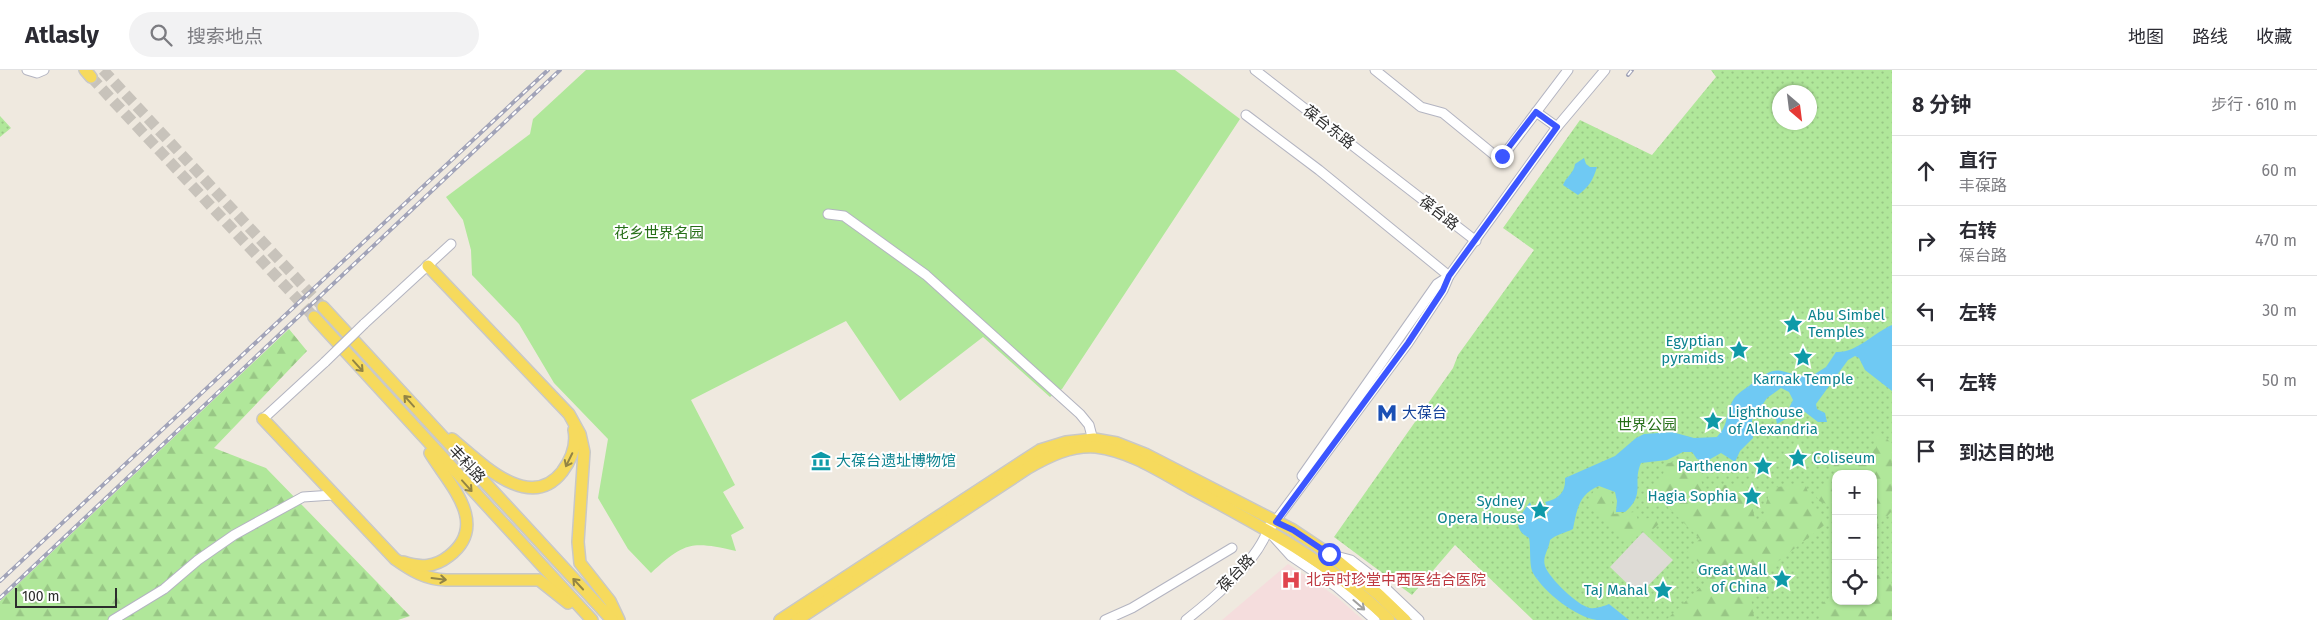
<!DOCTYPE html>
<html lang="zh">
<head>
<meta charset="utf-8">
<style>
	body { margin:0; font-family:"Fira Sans","Noto Sans SC",sans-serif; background:#f2f2f3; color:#2b2b33 }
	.controls { position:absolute; right:15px; bottom:15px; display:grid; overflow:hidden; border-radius:10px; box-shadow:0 1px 4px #0004 }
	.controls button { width:45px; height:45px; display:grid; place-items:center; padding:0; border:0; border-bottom:1px solid #e1e1e2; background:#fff; color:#2b2b33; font:25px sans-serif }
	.compass { position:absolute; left:1772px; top:15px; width:45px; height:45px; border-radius:50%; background:#fff; box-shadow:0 1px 4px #0004; rotate:152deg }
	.scale { position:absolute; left:15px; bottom:12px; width:102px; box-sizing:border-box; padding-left:5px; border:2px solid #2d2d2d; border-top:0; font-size:14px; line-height:18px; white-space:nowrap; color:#2d2d2d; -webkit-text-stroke:4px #fff; paint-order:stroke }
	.stop { position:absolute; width:15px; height:15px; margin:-11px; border:4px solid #3c56ff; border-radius:50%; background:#fff }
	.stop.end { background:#3c56ff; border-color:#fff; box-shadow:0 1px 5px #0008 }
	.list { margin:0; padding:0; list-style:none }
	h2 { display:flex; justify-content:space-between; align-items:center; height:65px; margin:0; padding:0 20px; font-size:21px }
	h2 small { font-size:16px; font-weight:400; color:#7c7c81 }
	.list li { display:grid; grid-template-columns:32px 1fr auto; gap:15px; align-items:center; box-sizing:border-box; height:70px; padding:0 20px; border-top:1px solid #e1e1e2 }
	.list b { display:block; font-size:19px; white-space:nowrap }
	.list p { margin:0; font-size:16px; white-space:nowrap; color:#7c7c81 }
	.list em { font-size:16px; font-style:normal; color:#7c7c81 }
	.icon { flex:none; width:28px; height:28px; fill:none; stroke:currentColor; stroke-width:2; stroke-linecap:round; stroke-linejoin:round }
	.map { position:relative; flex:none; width:1892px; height:550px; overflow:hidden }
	header { display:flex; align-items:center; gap:30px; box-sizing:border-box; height:70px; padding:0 25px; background:#fff; border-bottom:1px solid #e1e1e2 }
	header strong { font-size:24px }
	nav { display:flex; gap:28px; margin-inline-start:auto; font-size:18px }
	.search { width:350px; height:45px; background:#f2f2f3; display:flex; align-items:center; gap:12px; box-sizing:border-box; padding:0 18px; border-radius:28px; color:#7c7c81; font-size:19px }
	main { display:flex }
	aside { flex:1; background:#fff }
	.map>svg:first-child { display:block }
	.medical { fill:#f5dddd }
	.grass { fill:url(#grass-dots); fill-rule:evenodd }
	.forest { fill:url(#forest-firs) }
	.garden { fill:#b0e79a }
	.plaza { fill:#dedbd6 }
	.water { fill:#6fc9f3 }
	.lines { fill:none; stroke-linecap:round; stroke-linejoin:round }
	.major-tunnel { stroke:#c8c3bb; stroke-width:11; stroke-dasharray:11 5.5; stroke-linecap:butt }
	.minor-casing { stroke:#b3b4c1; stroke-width:11 }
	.major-casing { stroke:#c8c8c8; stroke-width:14 }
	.minor { stroke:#fff; stroke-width:9 }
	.major { stroke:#f6da5d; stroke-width:11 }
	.rail-casing { stroke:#a1a3b8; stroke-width:4 }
	.rail { stroke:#fff; stroke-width:2; stroke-dasharray:5.5; stroke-linecap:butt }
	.minor-bridge-casing { stroke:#b3b4c1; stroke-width:11; stroke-linecap:butt }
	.minor-bridge { stroke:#fff; stroke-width:9 }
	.oneway { stroke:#928445 }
	.oneway2 { stroke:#a0a0a0 }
	.route { stroke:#3c56ff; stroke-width:6 }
	.labels { text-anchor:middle; stroke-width:4; stroke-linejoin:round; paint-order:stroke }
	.street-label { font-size:15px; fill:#2d2d2d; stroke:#fff }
	.park-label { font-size:15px; fill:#266f18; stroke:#fff }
	.culture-label { font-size:15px; fill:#0d838f; stroke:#fff; text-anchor:end }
	.transit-label { font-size:15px; fill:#164399; stroke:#fff; text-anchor:start }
	.health-label { font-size:15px; fill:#be3a42; stroke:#fff; text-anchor:start }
</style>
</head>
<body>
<header>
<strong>Atlasly</strong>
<div class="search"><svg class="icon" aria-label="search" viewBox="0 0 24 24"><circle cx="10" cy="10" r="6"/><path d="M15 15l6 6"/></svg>搜索地点</div>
<nav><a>地图</a><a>路线</a><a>收藏</a></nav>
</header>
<main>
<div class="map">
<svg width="1892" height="550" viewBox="0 0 1892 550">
	<defs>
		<pattern id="grass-dots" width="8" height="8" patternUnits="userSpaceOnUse" patternTransform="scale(1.25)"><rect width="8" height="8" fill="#b0e79a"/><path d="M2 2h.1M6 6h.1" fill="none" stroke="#98c685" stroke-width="1.8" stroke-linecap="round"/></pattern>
		<pattern id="forest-firs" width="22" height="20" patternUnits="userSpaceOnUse" patternTransform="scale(1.25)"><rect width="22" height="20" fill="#b0e79a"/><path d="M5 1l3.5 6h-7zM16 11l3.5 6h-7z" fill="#98c685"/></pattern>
	</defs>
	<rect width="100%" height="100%" fill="#efe9df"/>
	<path class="medical" d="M1288,494L1337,527L1363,550H1222Z"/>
	<g class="grass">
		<path d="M1711,0H1892V550H1533L1455,475L1412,525L1334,467L1453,298L1458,285L1534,180L1503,158L1580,50L1652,85L1716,7ZM1780,22H1810V52H1780ZM1836,404H1873V531H1836Z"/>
		<path d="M0,46L11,58L0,67Z"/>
	</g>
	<g class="forest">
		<path d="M289,259L307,281L214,378L266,398L410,546L398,550H0V531Z"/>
		<path d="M1880,362L1892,374V441L1877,457L1879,439L1873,441V404H1839L1833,399L1836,386C1850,386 1863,387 1876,378L1874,365Z"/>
		<path d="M1692,388L1703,416L1710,426L1720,415L1747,414L1755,449L1765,452L1764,440L1771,418L1805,413L1811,432L1827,453L1767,500L1763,494C1751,511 1749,526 1754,546L1750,550H1666L1712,506L1687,481L1700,469L1657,426L1655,417L1661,412L1664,401L1660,395Z"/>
		<path d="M1824,414L1836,418V438L1819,431L1815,424Z"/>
		<path d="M1600,419C1613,424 1612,431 1614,444L1635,442L1638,450L1656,447L1659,454L1648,464L1642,460L1629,472L1585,434L1594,421Z"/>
		<path d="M1881,504L1892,516V550H1819V536L1836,522V531H1873V507Z"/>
	</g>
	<path class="garden" d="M586,0H1175L1240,49L1062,319L1050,327L983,267L900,331L846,251L691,330L735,415L723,422L744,458L731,465L736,481C691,471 685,472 651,503L628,479L598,428L608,369L554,313L519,254L472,205L471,180L463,150L446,127L530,64L533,49Z"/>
	<path class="plaza" d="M1643,462L1673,490L1639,525L1610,497Z"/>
	<g class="water">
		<path d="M1584,88L1586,94L1590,97H1597C1593,110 1589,117 1578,125L1563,115C1566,107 1574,103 1575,94Z"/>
		<path d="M1892,255V321L1865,300L1859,288L1855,286L1848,290L1816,334L1817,339L1825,343L1827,352H1818L1805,342L1796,343L1777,354L1776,349L1789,338L1793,330L1789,322L1781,318L1767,328L1752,350L1753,368L1740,381L1735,392L1721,383L1705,392L1697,389L1692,382H1683L1667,390L1641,393C1632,413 1646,424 1625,442H1616L1617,431L1615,422L1599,416C1579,424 1577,439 1573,459C1565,463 1557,464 1550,470C1549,479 1542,487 1545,496C1549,508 1578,536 1590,538C1596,539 1604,536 1609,534L1629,550C1618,550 1607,550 1597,550C1575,547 1544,522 1533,503C1529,496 1531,477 1529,468C1510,457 1520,446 1530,432L1536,449L1545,448L1549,440L1545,432C1559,429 1566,422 1565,408L1615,386L1636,368L1644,364L1672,362L1694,368L1717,367C1729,354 1725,346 1732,332C1735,325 1743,320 1749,316C1781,290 1776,304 1810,307L1826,297L1836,282C1857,283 1873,263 1892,255Z"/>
	</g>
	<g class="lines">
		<g class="major-tunnel">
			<path d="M103,0L323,237"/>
			<path d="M91,7L314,247"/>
		</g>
		<defs>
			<g id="minor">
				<path d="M27,0L37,3L44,0"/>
				<path d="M1255,0L1476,171"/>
				<path d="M1375,0L1421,37L1443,43L1498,88L1503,86L1568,0"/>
				<path d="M1536,42L1557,57"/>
				<path d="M1246,45L1319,100L1449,206"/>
				<path d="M828,144L844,146L926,205L1080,344L1089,355L1094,374"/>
				<path d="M364,254L451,174"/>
				<path d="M263,349L325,292"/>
				<path d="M1302,406L1437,214L1448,207"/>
				<path d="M1268,461L1408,273L1443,220L1449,206L1557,57L1605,0"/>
				<path d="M1273,466L1291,486L1337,517L1375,550"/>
				<path d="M1332,485L1351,490L1377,510L1419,550"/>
				<path d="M113,550L164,519L198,490L234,465L303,427L333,425"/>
				<path d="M1105,550L1132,538L1232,478"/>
				<path d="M1186,550C1213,529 1260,489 1269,456"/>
			</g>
			<g id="major">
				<path d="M85,0L91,7"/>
				<path d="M428,196L569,344L580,364L584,382L578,472L580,493L610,531L619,550"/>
				<path d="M323,237L612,550"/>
				<path d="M314,247L592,550"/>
				<path d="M263,349L395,489C412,501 425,509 446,510H539L568,533"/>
				<path d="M452,369C479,391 529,444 562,402C571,390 577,375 574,360"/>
				<path d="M403,492C421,498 435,497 449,486C491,454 448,413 430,383"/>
				<path d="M780,550L1040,380L1066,372L1094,369L1117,373L1145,384L1293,460L1329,484L1379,525L1405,550"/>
				<path d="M797,550L1028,398C1049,386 1071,375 1096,377C1130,381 1161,402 1190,418C1261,456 1331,493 1389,550"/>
			</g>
		</defs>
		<use href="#minor" class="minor-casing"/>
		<use href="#major" class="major-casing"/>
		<use href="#minor" class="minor"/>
		<use href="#major" class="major"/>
		<defs>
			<g id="rail">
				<path d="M1628,5L1632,0"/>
				<path d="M0,511L548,0"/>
				<path d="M0,528L560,0"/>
			</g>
		</defs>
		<use href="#rail" class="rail-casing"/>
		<use href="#rail" class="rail"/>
		<defs>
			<path id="minor-bridge" d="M325,292L364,254"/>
		</defs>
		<use href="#minor-bridge" class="minor-bridge-casing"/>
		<use href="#minor-bridge" class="minor-bridge"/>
	</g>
	<defs><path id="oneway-shaft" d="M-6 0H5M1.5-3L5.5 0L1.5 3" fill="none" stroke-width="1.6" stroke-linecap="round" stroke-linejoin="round" transform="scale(1.25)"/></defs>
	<g class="oneway">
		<use href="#oneway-shaft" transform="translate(358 296) rotate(48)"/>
		<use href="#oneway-shaft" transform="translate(409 331) rotate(-132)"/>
		<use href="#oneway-shaft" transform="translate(569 390) rotate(116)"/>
		<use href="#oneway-shaft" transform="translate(467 416) rotate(48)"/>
		<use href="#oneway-shaft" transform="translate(439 509) rotate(7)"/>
		<use href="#oneway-shaft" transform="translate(578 514) rotate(-133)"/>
	</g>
	<use class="oneway2" href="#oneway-shaft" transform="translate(1359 535) rotate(41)"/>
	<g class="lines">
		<path class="route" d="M1329,484L1293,460L1276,452L1408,273L1443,220L1449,206L1557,57L1536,42L1502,86"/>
	</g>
	<defs>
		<symbol id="sight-bare" viewBox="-9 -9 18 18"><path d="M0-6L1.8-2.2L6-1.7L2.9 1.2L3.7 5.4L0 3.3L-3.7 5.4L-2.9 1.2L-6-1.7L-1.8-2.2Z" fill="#0f9aa8" stroke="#fff" stroke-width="2.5" paint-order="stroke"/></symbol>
		<symbol id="metro-bare" viewBox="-9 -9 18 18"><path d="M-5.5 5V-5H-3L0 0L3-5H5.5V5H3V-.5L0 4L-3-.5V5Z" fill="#1a4fb4" stroke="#fff" stroke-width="2.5" paint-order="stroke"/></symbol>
		<symbol id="museum-bare" viewBox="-9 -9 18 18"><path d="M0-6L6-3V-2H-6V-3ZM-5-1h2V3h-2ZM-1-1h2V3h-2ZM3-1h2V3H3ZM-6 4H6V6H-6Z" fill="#0f9aa8" stroke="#fff" stroke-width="2.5" paint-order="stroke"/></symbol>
		<symbol id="hospital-bare" viewBox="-9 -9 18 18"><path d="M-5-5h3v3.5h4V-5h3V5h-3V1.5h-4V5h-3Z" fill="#e0444e" stroke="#fff" stroke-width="2.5" paint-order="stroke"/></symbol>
	</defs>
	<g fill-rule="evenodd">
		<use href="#sight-bare" x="1779" y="240" width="28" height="28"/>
		<use href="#sight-bare" x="1725" y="266" width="28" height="28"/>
		<use href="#sight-bare" x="1789" y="273" width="28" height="28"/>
		<use href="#metro-bare" x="1373" y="329" width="28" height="28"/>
		<use href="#sight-bare" x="1699" y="337" width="28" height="28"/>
		<use href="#sight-bare" x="1784" y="374" width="28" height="28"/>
		<use href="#museum-bare" x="807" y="377" width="28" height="28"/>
		<use href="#sight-bare" x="1749" y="382" width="28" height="28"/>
		<use href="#sight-bare" x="1738" y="412" width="28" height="28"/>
		<use href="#sight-bare" x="1526" y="426" width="28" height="28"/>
		<use href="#sight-bare" x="1768" y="495" width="28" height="28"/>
		<use href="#hospital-bare" x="1277" y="496" width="28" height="28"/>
		<use href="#sight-bare" x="1649" y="506" width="28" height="28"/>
	</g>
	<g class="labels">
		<g class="street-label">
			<text transform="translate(1329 57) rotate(38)" y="5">葆台东路</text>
			<text transform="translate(1439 143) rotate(38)" y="5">葆台路</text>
			<text transform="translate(467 394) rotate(47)" y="5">丰科路</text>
			<text transform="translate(1236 503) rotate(-46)" y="5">葆台路</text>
		</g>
		<g class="park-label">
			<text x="659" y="168">花乡世界名园</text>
			<text x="1647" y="360">世界公园</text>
		</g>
		<g class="culture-label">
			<text x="1808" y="250" text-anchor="start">Abu Simbel<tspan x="1808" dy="17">Temples</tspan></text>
			<text x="1724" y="276">Egyptian<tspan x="1724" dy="17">pyramids</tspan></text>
			<text x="1803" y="314" text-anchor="middle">Karnak Temple</text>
			<text x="1728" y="347" text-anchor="start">Lighthouse<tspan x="1728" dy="17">of Alexandria</tspan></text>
			<text x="1813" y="393" text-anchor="start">Coliseum</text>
			<text x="836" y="396" text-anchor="start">大葆台遗址博物馆</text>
			<text x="1748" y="401">Parthenon</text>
			<text x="1737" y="431">Hagia Sophia</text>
			<text x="1525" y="436">Sydney<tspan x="1525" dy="17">Opera House</tspan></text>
			<text x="1767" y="505">Great Wall<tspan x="1767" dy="17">of China</tspan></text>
			<text x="1648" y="525">Taj Mahal</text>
		</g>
		<g class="transit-label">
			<text x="1402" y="348">大葆台</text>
		</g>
		<g class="health-label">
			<text x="1306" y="515">北京时珍堂中西医结合医院</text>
		</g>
	</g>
</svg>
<div class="controls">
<button>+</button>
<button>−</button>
<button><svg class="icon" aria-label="locate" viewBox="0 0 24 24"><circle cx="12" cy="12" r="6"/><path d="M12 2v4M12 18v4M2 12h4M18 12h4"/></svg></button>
</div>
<svg class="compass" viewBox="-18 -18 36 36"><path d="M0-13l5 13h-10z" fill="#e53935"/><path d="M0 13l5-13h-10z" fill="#7c7c81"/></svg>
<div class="scale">100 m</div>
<div class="stop" style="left:1329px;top:484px"></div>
<div class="stop end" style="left:1502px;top:86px"></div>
</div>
<aside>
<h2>8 分钟<small>步行 · 610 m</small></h2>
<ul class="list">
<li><svg class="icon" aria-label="ahead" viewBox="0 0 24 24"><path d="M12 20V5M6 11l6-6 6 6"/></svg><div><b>直行</b><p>丰葆路</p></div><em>60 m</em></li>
<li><svg class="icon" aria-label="right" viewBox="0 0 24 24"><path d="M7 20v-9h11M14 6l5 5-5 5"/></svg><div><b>右转</b><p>葆台路</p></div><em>470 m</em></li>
<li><svg class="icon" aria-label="left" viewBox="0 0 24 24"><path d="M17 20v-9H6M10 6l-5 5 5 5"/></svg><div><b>左转</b></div><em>30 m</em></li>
<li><svg class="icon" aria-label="left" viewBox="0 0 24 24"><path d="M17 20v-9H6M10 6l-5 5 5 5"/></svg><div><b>左转</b></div><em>50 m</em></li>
<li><svg class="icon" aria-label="arrive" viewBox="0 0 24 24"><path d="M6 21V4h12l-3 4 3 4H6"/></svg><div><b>到达目的地</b></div></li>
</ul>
</aside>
</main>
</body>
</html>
